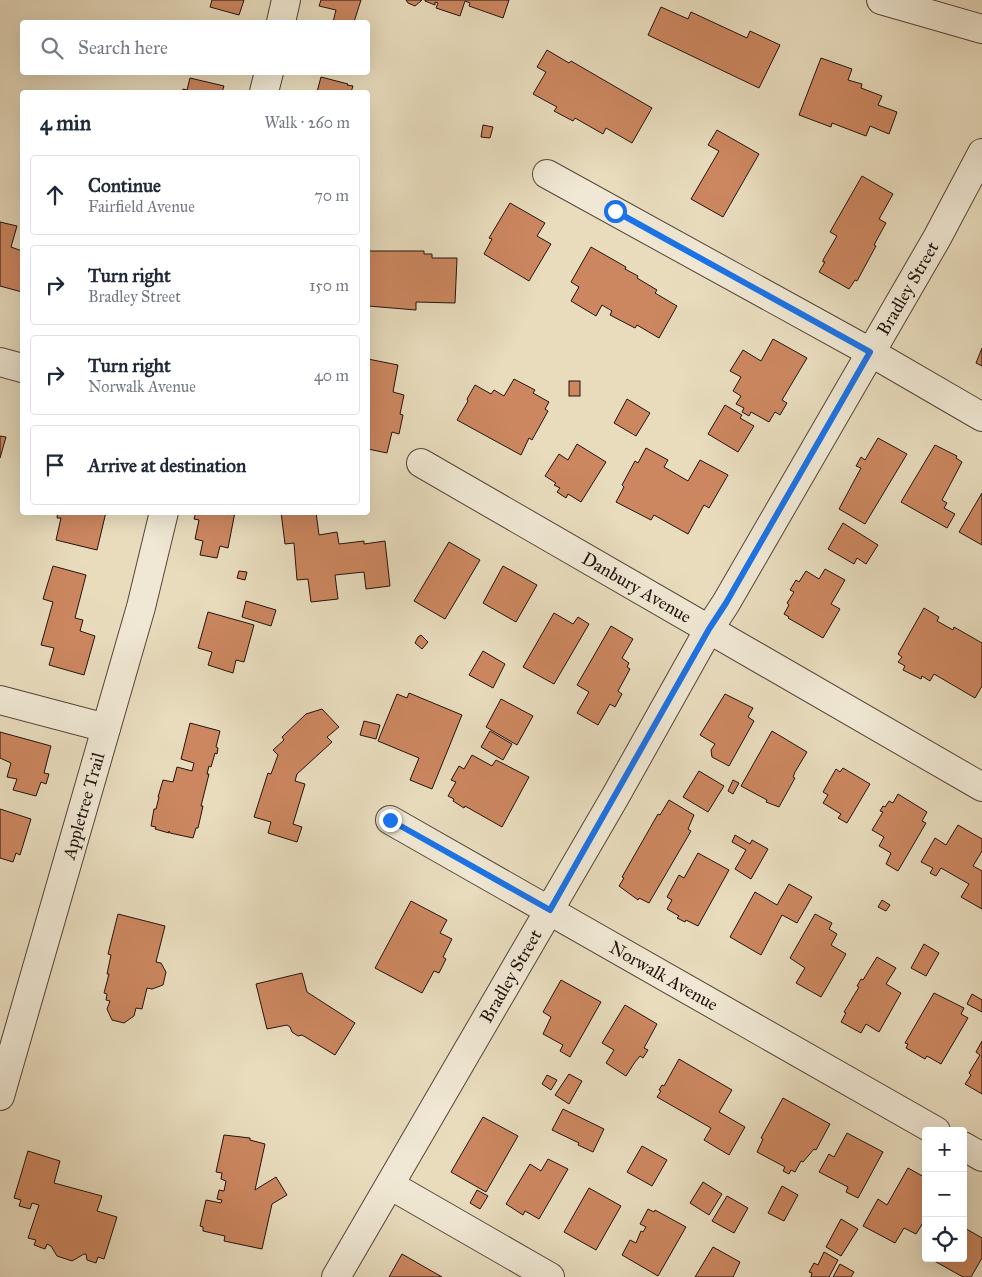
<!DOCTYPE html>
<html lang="en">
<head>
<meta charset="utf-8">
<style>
	body { margin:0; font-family:"IM FELL Great Primer",serif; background:#f2f2f3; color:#1f2937 }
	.controls { position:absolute; right:15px; bottom:15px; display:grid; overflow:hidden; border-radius:5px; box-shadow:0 5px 20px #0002 }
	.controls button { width:45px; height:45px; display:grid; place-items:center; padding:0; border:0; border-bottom:1px solid #e0e1e3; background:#fff; color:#1f2937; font:25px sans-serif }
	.stop { position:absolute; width:15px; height:15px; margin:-11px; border:4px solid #1a73e8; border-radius:50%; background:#fff }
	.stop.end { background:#1a73e8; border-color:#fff; box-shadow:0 1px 5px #0008 }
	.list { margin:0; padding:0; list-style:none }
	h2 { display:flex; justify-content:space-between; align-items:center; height:65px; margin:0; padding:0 20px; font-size:21px }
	h2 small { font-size:16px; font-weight:400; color:#747a83 }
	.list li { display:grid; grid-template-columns:32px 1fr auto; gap:15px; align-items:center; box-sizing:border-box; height:80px; margin:0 10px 10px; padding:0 10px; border:1px solid #e0e1e3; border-radius:5px }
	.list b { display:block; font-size:19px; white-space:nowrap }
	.list p { margin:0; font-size:16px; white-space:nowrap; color:#747a83 }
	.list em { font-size:16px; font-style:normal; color:#747a83 }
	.icon { flex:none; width:28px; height:28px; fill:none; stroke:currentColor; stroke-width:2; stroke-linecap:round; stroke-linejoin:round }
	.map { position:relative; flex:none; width:982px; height:1277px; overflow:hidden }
	.search { position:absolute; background:#fff; box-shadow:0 5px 20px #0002; left:20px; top:20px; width:350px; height:55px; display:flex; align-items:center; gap:12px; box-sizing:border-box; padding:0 18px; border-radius:5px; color:#747a83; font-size:19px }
	.panel { position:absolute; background:#fff; box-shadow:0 5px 20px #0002; left:20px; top:90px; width:350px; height:425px; border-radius:5px }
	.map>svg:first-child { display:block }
	.building { fill:#cc8760; stroke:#23130c }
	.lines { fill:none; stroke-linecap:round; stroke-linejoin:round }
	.minor-casing { stroke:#544538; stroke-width:30 }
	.tertiary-casing { stroke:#544538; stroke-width:30 }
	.minor { stroke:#f0e8d4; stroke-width:28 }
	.tertiary { stroke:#f0e8d4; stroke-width:28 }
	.route { stroke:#1a73e8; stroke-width:6 }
	.labels { text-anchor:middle; stroke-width:4.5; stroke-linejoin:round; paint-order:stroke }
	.street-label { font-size:18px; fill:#23130c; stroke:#f0e8d4 }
</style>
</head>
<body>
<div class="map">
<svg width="982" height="1277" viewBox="0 0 982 1277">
	<rect width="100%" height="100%" fill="#e8dcbd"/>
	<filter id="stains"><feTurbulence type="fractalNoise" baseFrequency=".004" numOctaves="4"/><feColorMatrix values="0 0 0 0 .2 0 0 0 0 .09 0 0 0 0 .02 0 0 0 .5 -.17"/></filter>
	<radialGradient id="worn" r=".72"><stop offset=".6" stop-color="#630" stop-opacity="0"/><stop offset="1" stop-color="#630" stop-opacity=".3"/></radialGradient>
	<g class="building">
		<path d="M212,0H244L239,15L210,7Z"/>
		<path d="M321,0H361L354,22H333L336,10L319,6Z"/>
		<path d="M406,0H422L415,6L408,3Z"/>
		<path d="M425,0H509L503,18L469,6L470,3L465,1L460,16L436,8L438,3L435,2V5L425,1Z"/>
		<path d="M661,7L688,19L691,12L747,38L750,31L780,45L759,88L648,35Z"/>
		<path d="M547,50L569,63L571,61L652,108L632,143L606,128L603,134L575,118L573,121L554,111L557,107L533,94L546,72L537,67Z"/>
		<path d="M821,58L852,69L848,80L862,84L861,88L882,96L878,105L897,112L889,134L870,126L866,136L832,123L831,127L799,115Z"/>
		<path d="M321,77L348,84L347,85L353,86L351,92H317Z"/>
		<path d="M190,78L224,86L222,92H182L183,89L187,90Z"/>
		<path d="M483,125L493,127L490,138L481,137Z"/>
		<path d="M717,130L759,154L723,217L691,199L719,151L708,145Z"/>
		<path d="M862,176L893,194L879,219L886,223L874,245L876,246L857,281L855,280L849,289L819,272L825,262H823V260L837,236L830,232Z"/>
		<path d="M510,203L545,223L537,236L551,244L529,281L484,254L492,239L489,238Z"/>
		<path d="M0,222L17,226L11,247L22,251V299H21L22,292L0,286Z"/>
		<path d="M368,247H369V251H424V254H432V258H457L455,303L416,302V310L368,306Z"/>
		<path d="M591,247L626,267L625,269L638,276L637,278L657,290L655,293L677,306L659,338L637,325L635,328L610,315L612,311L602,305L596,316L571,301L579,287L571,282Z"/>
		<path d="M773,339L807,358L782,400L787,403L780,415L775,412L769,422L751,412L749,416L742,412L744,408L736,404L741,396L733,391L741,377L730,371L743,350L761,361Z"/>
		<path d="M982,348V366L976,363Z"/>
		<path d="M368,359L398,365L393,392L404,395L400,414L403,415L399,434L392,432L387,453L368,449Z"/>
		<path d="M514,379L535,390L533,393L549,402L545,409L548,411L532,440L529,438L521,455L457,420L468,401L467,399L475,385L491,394L494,390L504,396Z"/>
		<rect x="569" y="381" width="11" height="15"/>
		<path d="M627,399L650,413L636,436L614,423Z"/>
		<path d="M725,405L742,415L740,418L754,426L738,452L708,434Z"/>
		<path d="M0,436L6,437L0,458Z"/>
		<path d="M878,438L907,454L865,524L839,509L861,468L856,466L861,457L865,460Z"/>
		<path d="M577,444L606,462L581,502L568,494L566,498L557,492L560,488L554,485L556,483L545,476L559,454L568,460Z"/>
		<path d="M935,445L957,456L956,458L962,462L942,500L947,503L944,508L955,514L947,528L901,502Z"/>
		<path d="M646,448L668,460L664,467L688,481L700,460L728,475L709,508L704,505L688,534L654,515L651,520L616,502L624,487L622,485L635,461L638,463Z"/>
		<path d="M982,493V545L959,532Z"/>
		<path d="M58,512H106L97,550L56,540L61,518H57Z"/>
		<path d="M196,512H235L228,548L220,546L217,558L200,555L203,541L195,539L199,520L194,519Z"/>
		<path d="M281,512H316L319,535L337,532L339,544L364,541V544L385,541L390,586L366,589L364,572L335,575L338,599L311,602L308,579L297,580L294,543L285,544Z"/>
		<path d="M843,523L878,545L866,564L857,558L854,564L828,549Z"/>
		<path d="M449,542L480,560L445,619L414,601Z"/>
		<path d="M53,566L86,575L75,618L83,620L80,631L95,636L84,675L49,665L54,648L41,645L53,602L43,599Z"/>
		<path d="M503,566L537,585L516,622L483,603Z"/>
		<path d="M825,569L845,580L831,604L840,609L823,638L788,618L789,617L784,614L789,605L787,603L794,592L790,590L796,580L799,582L806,571L819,579Z"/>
		<path d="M239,571L247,572L245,580L237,578Z"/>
		<path d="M246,601L276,610L271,626L242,617Z"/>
		<path d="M924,608L939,617L937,621L953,630L954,627L982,643V686L975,698L934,674L930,681L922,676L921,679L903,670L905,666L898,662L902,657L898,654Z"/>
		<path d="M208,612L254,625L244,662L236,660L233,673L208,665L212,652L198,648Z"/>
		<path d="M554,613L573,624L578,617L589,624L554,684L523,667Z"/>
		<path d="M611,626L633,639L622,658L629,663L627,667L630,669L618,691L622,694L615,707L610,704L598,725L577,713L589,692L577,685Z"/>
		<path d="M421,635L428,642L422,649L415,643L418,637Z"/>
		<path d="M483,651L505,664L493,688L469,675Z"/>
		<path d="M409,693L462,715L432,789L410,780L419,758L378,741L397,694L407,698Z"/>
		<path d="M725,694L753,708L748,717L754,721L729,766L712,757L711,750L715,744L700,735Z"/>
		<path d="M501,699L533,716L517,745L486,727Z"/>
		<path d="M322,709L339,727L327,737L332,742L297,774L295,781L305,784L293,824L302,827L297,842L268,833L271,822L254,817L268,773L271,774L278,755L273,750L284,740L282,737L306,714Z"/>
		<path d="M364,721L380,725L376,739L360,735Z"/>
		<path d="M190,723L220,731L216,747L218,748L217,754L215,753L211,767L209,766L207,774H209L201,806H203L198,828H196L193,838L170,833L169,831V833L155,829L156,827L151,826L154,809H156L159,797H158L163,780L173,782L177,767L192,771L194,763L181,759Z"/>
		<path d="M490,731L512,744L503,760L481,747Z"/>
		<path d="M772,731L807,752L795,772L793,777L795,778L779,807L766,802L767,800L741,786Z"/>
		<path d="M0,732L51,746L44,773L49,774L46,784L41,782L36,796L13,790L17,779L7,777L11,763L0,758Z"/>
		<path d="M472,755L492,766L496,760L529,777L502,827L465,806L464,808L453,801L454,799L448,796L456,782L451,780L459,766L464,769Z"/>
		<path d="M843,768L870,784L847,823L838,818L841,814L823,803L828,795L823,792L836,769L840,772Z"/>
		<path d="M699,771L724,786L708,812L683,797Z"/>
		<path d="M733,780L739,783L733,794L728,791Z"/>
		<path d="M898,794L927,812L922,821L926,823L898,871L886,864L891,853L879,846L884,837L872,830L883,812L880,811L883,806L885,807L889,801L893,803Z"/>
		<path d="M669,800L694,815L688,829L691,831L649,903L639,898L638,900L619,886L624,878L622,877L658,814L660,815Z"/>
		<path d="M0,809L31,819L20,855L16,853L13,862L0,858Z"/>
		<path d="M958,825L982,839V851L973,866L982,871V909L961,897L969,884L941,868L936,876L930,873L933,868L921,862L935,838L946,845Z"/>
		<path d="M735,835L750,844L752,840L768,849L751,879L735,869L746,850L732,842Z"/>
		<path d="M698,853L729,870L698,926L686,920L685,922L677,918L679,916L667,909L672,900L667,897L679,875L684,878Z"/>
		<path d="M789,884L812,897L797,923L782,915L761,955L730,937L755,892L777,905Z"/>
		<path d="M882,900L890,905L886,911L878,907Z"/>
		<path d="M411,901L447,920L440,933L452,939L443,957L446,959L439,973L434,971L422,993L375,968Z"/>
		<path d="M118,914L165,926L156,962L161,963L166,972L163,985L152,989L147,988L142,1009L136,1008L134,1016L124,1023L112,1020L107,1009L110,1001L106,1000L107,994L104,993L109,974H107L111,955L108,954Z"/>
		<path d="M815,914L832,923L829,929L837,934L831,945L846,954L821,997L796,983L805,968L790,958Z"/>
		<path d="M924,944L939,953L926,976L911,968Z"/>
		<path d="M877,957L896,968L886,984L901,993L879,1032L866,1024L861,1033L841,1022L846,1013L844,1012L859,987L857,986L861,979L863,980Z"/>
		<path d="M302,973L307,992L355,1023L335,1055L302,1035L298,1036L292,1032L290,1027L287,1025L267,1029L256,984Z"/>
		<path d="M561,980L601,1002L570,1057L560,1051L563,1045L543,1034L551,1017L543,1012Z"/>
		<path d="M934,993L964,1008L961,1014L968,1018L941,1064L927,1056L925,1059L906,1048L908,1044L905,1043Z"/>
		<path d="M972,994L982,1000V1012L967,1004Z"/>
		<path d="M625,1005L657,1024L644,1048L648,1050L643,1058L640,1056L635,1062L626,1076L606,1063L614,1050L602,1043Z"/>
		<path d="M982,1041V1094L965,1084L971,1075L969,1073L980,1055L976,1052Z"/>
		<path d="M679,1059L732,1090L719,1112L745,1127L729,1155L704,1140L711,1128L657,1097L661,1091L659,1090L662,1085L664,1086Z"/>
		<path d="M569,1074L582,1081L569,1104L555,1095Z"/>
		<path d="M547,1075L557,1080L551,1090L542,1084Z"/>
		<path d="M783,1098L830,1124L816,1150L814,1149L803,1162L801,1161L795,1172L791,1170L789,1174L783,1171L785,1167L757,1152L763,1139L761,1138Z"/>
		<path d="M563,1109L604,1129L593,1152L578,1145L579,1143L552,1130Z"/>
		<path d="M483,1117L518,1136L486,1192L451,1172Z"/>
		<path d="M847,1133L883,1152L858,1198L846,1192L848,1187L819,1172L829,1154L834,1157Z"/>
		<path d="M224,1135L250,1138V1140L265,1144L255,1190L276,1177L287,1195L272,1204L262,1249L224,1241L225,1236L203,1231V1227L200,1226L206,1200L221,1203L222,1200L217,1199L219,1190L224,1191L226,1181L221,1179L222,1173L216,1172Z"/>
		<path d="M642,1146L667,1160L652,1186L627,1172Z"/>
		<path d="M28,1151L60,1161L54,1183L102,1196L97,1211L117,1217L104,1259L98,1257L96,1263L87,1260L86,1254H84L72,1261L57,1256L51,1246L47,1244L45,1249L34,1245L36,1240L28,1238L39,1205L32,1203L30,1209L19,1206L21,1200L14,1198Z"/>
		<path d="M548,1159L568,1169L539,1219L525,1211L523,1215L506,1204L530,1164L541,1171Z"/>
		<path d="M908,1168L926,1178V1218L916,1234L904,1228L895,1243L863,1226L878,1199L887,1205Z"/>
		<path d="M703,1182L722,1194L709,1215L690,1203Z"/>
		<path d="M782,1186L798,1195L784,1221L768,1213Z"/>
		<path d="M589,1188L621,1206L596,1250L564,1232Z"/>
		<path d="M477,1190L488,1196L480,1209L470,1203Z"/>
		<path d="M727,1196L748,1208L734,1233L712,1221Z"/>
		<path d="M648,1209L654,1212L655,1210L686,1227L658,1276L622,1255L630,1240L636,1243L641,1231L643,1232L646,1227L640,1224Z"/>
		<path d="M841,1219L858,1229L841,1256L826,1247Z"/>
		<path d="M963,1227L982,1238V1258L971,1277H963L929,1258H963Z"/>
		<path d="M713,1247L740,1262L733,1277H695Z"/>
		<path d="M824,1252L838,1260L829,1277H811L812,1273L809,1272L814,1263L818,1265Z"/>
		<path d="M402,1254L442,1277H389Z"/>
		<path d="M840,1264L854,1272L851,1277H833Z"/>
	</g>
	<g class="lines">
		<defs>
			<g id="minor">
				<path d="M281,22L286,0"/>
				<path d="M264,92L269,72"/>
				<path d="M547,174L870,352L982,417"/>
				<path d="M0,362L22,368"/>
				<path id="s1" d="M421,463L982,787"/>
				<path d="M0,700L106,728"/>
				<path id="s2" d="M390,820L936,1131"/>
				<path id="s3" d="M0,1096L141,607L164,512"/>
				<path d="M963,1146L982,1157"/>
				<path d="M390,1185L550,1277"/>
				<path id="s4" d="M336,1277L615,797L709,629L726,603L937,238L982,153"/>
			</g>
			<path id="tertiary" d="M881,0L982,29"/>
		</defs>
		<use href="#minor" class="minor-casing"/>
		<use href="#tertiary" class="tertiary-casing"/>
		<use href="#minor" class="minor"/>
		<use href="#tertiary" class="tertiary"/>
	</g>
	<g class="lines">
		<path class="route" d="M390,820L550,910L709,629L726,603L870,352L615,211"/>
	</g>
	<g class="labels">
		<g class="street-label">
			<text dy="6" stroke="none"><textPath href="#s4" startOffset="1142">Bradley Street</textPath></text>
			<text dy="6" stroke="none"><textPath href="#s1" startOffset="249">Danbury Avenue</textPath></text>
			<text dy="6" stroke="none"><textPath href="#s3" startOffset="302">Appletree Trail</textPath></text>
			<text dy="6" stroke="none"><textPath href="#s2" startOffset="315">Norwalk Avenue</textPath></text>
			<text dy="6" stroke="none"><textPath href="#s4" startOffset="348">Bradley Street</textPath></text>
		</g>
	</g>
	<rect width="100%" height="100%" filter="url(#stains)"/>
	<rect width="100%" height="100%" fill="url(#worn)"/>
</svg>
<div class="controls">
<button>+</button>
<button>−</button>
<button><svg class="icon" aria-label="locate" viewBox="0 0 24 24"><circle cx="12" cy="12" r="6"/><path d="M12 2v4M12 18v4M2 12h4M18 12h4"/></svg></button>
</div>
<div class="stop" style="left:615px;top:211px"></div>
<div class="stop end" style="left:390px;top:820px"></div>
<div class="search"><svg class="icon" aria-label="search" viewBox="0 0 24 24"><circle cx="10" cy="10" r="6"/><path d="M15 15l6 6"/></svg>Search here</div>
<section class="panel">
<h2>4 min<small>Walk · 260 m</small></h2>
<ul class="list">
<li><svg class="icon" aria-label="ahead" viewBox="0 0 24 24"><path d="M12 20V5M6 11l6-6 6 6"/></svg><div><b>Continue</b><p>Fairfield Avenue</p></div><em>70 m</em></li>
<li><svg class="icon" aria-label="right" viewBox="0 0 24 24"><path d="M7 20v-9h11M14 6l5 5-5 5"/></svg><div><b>Turn right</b><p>Bradley Street</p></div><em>150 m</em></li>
<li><svg class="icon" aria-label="right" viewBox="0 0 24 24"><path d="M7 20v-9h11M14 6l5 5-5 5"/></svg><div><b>Turn right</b><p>Norwalk Avenue</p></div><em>40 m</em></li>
<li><svg class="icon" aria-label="arrive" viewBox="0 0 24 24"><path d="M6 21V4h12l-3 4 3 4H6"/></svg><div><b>Arrive at destination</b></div></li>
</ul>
</section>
</div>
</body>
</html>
